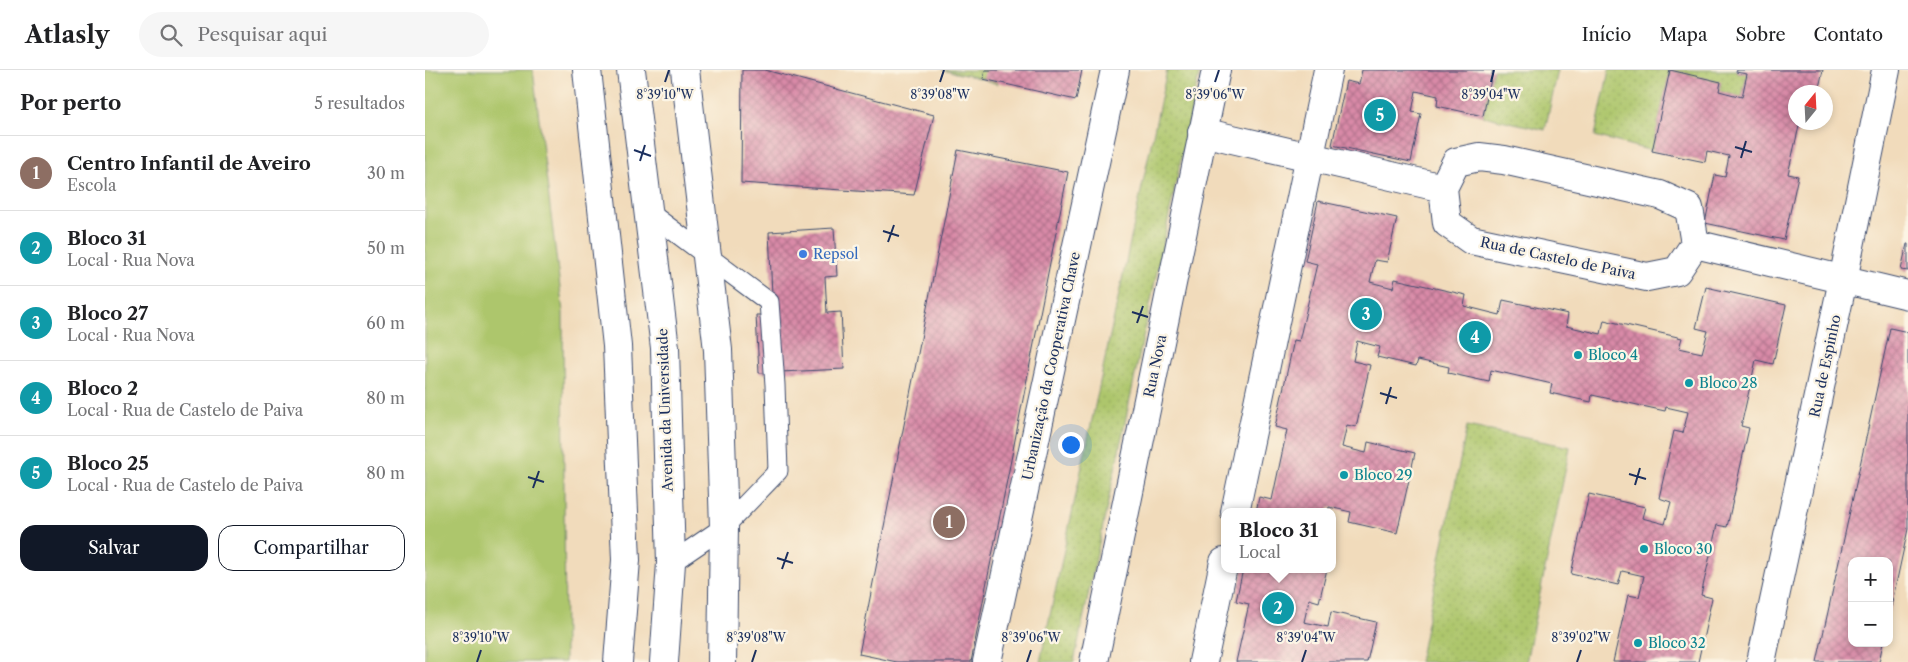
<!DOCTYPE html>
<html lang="pt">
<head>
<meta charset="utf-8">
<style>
	body { margin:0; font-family:"Libre Caslon Text",serif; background:#f6f6f6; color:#202124 }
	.controls { position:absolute; right:15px; bottom:15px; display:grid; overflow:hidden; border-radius:10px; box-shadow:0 2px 8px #0003 }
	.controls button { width:45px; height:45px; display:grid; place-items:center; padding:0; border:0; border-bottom:1px solid #e0e0e0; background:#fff; color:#202124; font:25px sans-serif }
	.compass { position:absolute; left:1363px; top:15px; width:45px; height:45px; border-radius:50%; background:#fff; box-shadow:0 2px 8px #0003; rotate:18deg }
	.you { position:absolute; left:645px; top:374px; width:18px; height:18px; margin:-12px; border:4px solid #fff; border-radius:50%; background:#1a73e8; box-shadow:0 0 0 8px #1a73e833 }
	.badge { display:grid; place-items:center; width:32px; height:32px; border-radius:50%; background:#111827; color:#fff; font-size:16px; font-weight:700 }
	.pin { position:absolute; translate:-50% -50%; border:2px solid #fff; box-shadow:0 1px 5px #0006 }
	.popup { position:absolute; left:796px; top:438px; width:115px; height:65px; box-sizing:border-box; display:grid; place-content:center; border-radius:10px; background:#fff; filter:drop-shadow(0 1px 4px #0005); font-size:16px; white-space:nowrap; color:#757577 }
	.popup b { font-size:19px; color:#202124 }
	.popup::after { content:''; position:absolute; left:50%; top:100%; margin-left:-10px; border:10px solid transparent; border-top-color:#fff }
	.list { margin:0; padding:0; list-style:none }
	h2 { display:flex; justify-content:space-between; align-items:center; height:65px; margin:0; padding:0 20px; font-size:21px }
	h2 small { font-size:16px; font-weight:400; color:#757577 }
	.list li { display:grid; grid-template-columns:32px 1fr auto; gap:15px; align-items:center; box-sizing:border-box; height:75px; padding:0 20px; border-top:1px solid #e0e0e0 }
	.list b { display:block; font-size:19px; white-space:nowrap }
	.list p { margin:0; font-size:16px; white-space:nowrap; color:#757577 }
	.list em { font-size:16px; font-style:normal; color:#757577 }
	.actions { display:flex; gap:10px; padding:15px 20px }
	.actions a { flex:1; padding:11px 0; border:1px solid #111827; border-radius:15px; text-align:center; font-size:18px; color:#111827 }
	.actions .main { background:#111827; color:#fff }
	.icon { flex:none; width:28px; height:28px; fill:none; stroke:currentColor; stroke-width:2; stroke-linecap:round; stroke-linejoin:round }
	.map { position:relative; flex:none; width:1483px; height:592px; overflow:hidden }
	header { display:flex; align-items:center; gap:30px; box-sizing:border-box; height:70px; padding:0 25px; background:#fff; border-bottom:1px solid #e0e0e0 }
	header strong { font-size:24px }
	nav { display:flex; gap:28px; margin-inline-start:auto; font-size:18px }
	.search { width:350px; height:45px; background:#f6f6f6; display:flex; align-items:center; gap:12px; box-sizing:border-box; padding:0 18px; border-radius:28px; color:#757577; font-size:19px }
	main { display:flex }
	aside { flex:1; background:#fff }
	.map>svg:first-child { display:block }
	.green { fill:url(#green-dots); stroke:#647a65 }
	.pitch { fill:#adc66c; stroke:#647a65 }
	.building { fill:url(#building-cross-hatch) }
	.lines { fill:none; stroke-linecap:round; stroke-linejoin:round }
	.lane-casing { stroke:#3b496c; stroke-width:21 }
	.street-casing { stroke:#3b496c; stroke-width:30 }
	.secondary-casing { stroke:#3b496c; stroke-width:30 }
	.lane { stroke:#fff; stroke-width:19 }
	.street { stroke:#fff; stroke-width:28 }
	.secondary { stroke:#fff; stroke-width:28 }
	.ticks { fill:none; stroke:#1b2f5e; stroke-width:2 }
	.shop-dot { fill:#3f7fe0; stroke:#fcf5e5; stroke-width:2 }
	.culture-dot { fill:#0f9aa8; stroke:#fcf5e5; stroke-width:2 }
	.labels { text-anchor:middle; stroke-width:4.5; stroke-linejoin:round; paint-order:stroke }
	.shop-label { font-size:14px; fill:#366cbe; stroke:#fcf5e5; text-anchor:start }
	.street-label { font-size:14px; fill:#1b2f5e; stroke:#fcf5e5 }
	.culture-label { font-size:14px; fill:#0d838f; stroke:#fcf5e5; text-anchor:start }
	.ticks-label { font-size:12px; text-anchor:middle; fill:#1b2f5e; stroke:#fcf5e5; stroke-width:4.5; stroke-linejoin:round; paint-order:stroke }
</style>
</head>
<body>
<header>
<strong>Atlasly</strong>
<div class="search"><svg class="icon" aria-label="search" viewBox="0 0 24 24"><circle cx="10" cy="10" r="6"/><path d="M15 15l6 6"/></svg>Pesquisar aqui</div>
<nav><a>Início</a><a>Mapa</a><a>Sobre</a><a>Contato</a></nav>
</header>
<main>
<aside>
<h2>Por perto<small>5 resultados</small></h2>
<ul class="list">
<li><span class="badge" style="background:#8d6e63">1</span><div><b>Centro Infantil de Aveiro</b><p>Escola</p></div><em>30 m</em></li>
<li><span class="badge" style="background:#0f9aa8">2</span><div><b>Bloco 31</b><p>Local · Rua Nova</p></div><em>50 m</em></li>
<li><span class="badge" style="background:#0f9aa8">3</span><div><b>Bloco 27</b><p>Local · Rua Nova</p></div><em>60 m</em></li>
<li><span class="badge" style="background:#0f9aa8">4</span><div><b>Bloco 2</b><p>Local · Rua de Castelo de Paiva</p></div><em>80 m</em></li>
<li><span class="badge" style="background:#0f9aa8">5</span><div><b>Bloco 25</b><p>Local · Rua de Castelo de Paiva</p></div><em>80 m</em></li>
</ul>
<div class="actions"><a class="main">Salvar</a><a>Compartilhar</a></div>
</aside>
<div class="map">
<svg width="1483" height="592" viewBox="0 0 1483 592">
	<defs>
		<pattern id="green-dots" width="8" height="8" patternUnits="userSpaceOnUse" patternTransform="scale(1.25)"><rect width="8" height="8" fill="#adc66c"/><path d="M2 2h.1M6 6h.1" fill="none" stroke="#94aa60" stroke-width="1.8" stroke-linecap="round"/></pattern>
		<pattern id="building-cross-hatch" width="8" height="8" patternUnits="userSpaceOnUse" patternTransform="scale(1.25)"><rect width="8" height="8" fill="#d98aa7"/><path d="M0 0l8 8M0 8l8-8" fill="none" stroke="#af718b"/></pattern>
	</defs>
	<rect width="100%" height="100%" fill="#fcf5e5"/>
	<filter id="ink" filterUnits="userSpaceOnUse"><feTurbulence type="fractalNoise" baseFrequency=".02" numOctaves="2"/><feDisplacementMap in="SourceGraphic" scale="10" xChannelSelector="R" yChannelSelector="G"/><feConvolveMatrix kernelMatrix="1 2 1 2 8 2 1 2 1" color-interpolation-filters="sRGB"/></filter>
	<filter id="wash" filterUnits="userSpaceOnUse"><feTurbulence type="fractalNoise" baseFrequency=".0096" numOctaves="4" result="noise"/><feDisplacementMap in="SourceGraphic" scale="20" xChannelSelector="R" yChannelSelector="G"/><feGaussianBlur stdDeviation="1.12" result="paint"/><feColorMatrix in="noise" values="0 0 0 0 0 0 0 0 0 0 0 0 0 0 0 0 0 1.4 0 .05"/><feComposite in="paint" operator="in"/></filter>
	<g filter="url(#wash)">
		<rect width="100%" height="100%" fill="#f1dbbb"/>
		<g class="green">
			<path d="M517,0H574L572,14L558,9Z"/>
			<path d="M742,0H775L649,592H615Z"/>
			<path d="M1068,0H1133L1120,60L1058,46Z"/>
			<path d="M1184,0H1312V2L1322,4L1317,27L1294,21L1296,12L1245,1L1227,81L1170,66Z"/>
			<path d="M1042,356L1145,377L1101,592H994Z"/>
		</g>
		<path class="pitch" d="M0,0H108L138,242L140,592H0Z"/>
		<g id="blocks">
			<g class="building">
				<path d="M317,0H340L509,45L489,125L316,113Z"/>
				<path d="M560,0H657L651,30L558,9Z"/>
				<path d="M937,0H1068L1058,46L1012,36L1013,26L991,21L987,42L996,44L986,92L907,75L921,11L934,14Z"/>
				<path d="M1245,0L1296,12L1294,21L1317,27L1322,4L1311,2L1312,0H1398L1393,22H1370V52H1375L1363,104L1373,106L1359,170L1280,153L1290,105L1300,107L1304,86L1282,81L1280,92L1227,81Z"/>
				<path d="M533,80L643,102L546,592H472L434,584Z"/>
				<path d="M893,131L972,148L962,192L950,190L945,212L968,218L970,209L1041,225L1039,236L1075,245L1078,230L1143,244L1141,256L1176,264L1179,250L1257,268L1254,278L1277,283L1283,261L1271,258L1281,217L1361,235L1348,294L1331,290L1316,356L1324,358L1302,457L1292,455L1276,525L1287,528L1273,592H1188L1203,525L1214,527L1219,506L1197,501L1193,515L1146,504L1164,424L1220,437L1217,448L1240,454L1246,432L1234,428L1249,361L1258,363L1263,342L1241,337L1240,341L1167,325L1166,332L1125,323L1127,314L1066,300L1064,312L1023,303L1024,297L993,290L991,296L952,287L955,277L932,271L928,291L945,295L931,357L922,355L917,377L941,383L943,372L990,383L972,463L924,452L926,442L904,437L903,442H831L834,427L847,430L862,360L850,357L869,270L874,271L892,194L880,191Z"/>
				<path d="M409,158L412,206L400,207L402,243L416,242L419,299L334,303L331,245H348L344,162Z"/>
				<path d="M1482,174H1483V201L1476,200Z"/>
				<path d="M1465,258L1483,262V459L1465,542L1464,491H1427V573H1458L1454,592H1392Z"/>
				<path d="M818,499H902L894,532L884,529L879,552L903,557L906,542L951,552L942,592H811L824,534L811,531Z"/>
			</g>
		</g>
	</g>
	<g filter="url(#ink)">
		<use href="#blocks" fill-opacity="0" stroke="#3b496c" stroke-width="1"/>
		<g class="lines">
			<defs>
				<path id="lane" d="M222,141L344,232L350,315L353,401L299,457L246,493"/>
				<g id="street">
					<path d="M260,0L293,280L299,457L297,592"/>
					<path d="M777,62L1018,118"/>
					<path d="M1054,87L1079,90L1235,125L1264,138L1270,174L1252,201L1222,207L1046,170L1022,153L1018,118L1031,92Z"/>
					<path d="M1270,174L1483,225"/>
					<path d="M810,442L903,0"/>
					<path d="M562,592L690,0"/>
					<path d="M669,592L791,0"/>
					<path d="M778,592L799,492"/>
					<path d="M1336,592L1418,210L1461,0"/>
				</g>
				<g id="secondary">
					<path d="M162,0L192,276L201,490L193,592"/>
					<path d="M206,0L240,278L246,493L239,592"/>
				</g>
			</defs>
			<use href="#lane" class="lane-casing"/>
			<use href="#street" class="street-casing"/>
			<use href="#secondary" class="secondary-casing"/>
			<use href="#lane" class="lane"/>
			<use href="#street" class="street"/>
			<use href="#secondary" class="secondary"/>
		</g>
	</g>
	<path class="ticks" d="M240,12L244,0M515,12L519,0M790,12L794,0M1066,12L1069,0M1310,77L1327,82M209,80L226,86M1316,88L1321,71M215,91L220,75M458,161L474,166M463,172L469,155M707,242L723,247M712,253L718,236M955,323L972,328M961,334L966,317M1204,404L1221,409M103,407L119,412M1210,415L1215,398M108,418L114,401M352,488L368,493M357,499L363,482M52,592L56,580M327,592L331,580M602,592L606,580M877,592L881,580M1152,592L1156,580"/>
	<circle class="shop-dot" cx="378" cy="184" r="5"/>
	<g class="culture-dot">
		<circle cx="1153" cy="285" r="5"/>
		<circle cx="1264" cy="313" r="5"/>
		<circle cx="919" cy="405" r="5"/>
		<circle cx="1219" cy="479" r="5"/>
		<circle cx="1213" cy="573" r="5"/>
	</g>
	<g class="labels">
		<g class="shop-label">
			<text x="388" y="189">Repsol</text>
		</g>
		<g class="street-label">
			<text transform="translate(1133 188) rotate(12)" y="5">Rua de Castelo de Paiva</text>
			<text transform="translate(626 296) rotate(-78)" y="5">Urbanização da Cooperativa Chave</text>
			<text transform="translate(730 296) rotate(-78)" y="5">Rua Nova</text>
			<text transform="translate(1400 296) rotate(-78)" y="5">Rua de Espinho</text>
			<text transform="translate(240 340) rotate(-92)" y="5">Avenida da Universidade</text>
		</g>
		<g class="culture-label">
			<text x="1163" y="290">Bloco 4</text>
			<text x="1274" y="318">Bloco 28</text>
			<text x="929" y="410">Bloco 29</text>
			<text x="1229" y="484">Bloco 30</text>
			<text x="1223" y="578">Bloco 32</text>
		</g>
	</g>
	<g class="ticks-label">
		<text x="240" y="29">8°39'10"W</text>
		<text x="515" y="29">8°39'08"W</text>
		<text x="790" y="29">8°39'06"W</text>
		<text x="1066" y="29">8°39'04"W</text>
		<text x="56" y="572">8°39'10"W</text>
		<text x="331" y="572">8°39'08"W</text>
		<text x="606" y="572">8°39'06"W</text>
		<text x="881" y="572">8°39'04"W</text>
		<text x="1156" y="572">8°39'02"W</text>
	</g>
</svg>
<div class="controls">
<button>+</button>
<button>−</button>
</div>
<svg class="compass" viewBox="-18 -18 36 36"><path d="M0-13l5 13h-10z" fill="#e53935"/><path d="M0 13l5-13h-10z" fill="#757577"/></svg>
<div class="you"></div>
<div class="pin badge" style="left:524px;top:452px;background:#8d6e63">1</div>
<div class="pin badge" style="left:853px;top:538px;background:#0f9aa8">2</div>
<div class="popup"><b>Bloco 31</b>Local</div>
<div class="pin badge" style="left:941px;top:244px;background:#0f9aa8">3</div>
<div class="pin badge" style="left:1050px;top:267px;background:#0f9aa8">4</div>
<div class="pin badge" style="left:955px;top:45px;background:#0f9aa8">5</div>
</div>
</main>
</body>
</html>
